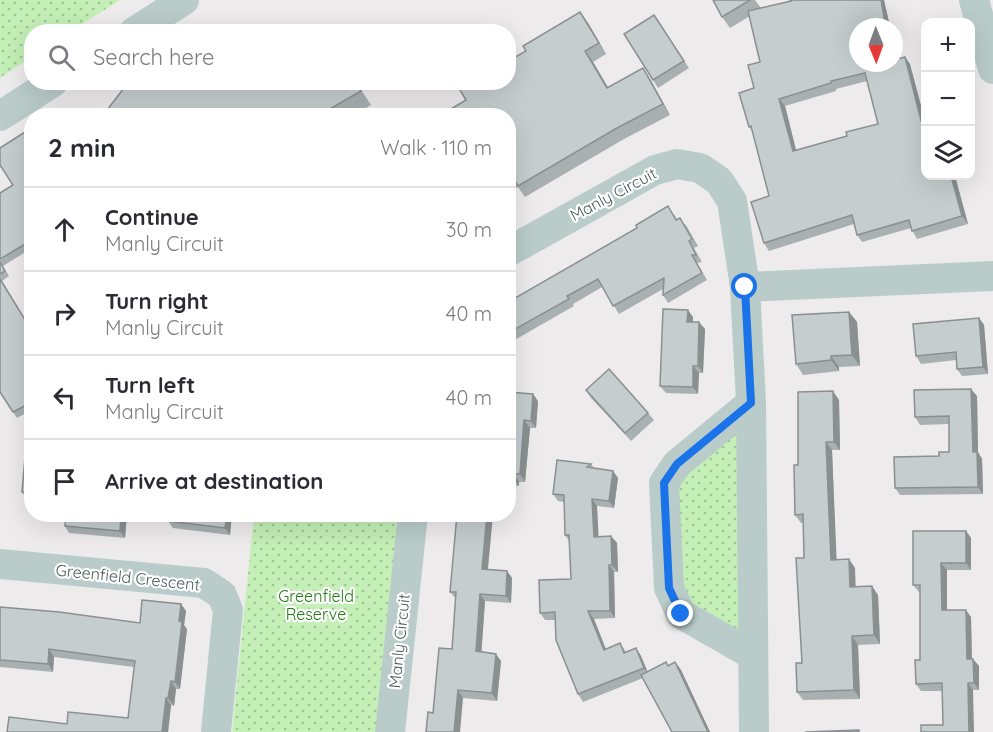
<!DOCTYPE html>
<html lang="en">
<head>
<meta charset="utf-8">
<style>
	body { margin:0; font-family:Quicksand,sans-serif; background:#f7f7f7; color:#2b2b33 }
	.controls { position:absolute; right:18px; top:18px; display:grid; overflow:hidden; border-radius:12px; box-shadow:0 6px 24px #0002 }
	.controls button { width:54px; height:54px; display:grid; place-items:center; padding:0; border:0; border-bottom:2px solid #e1e1e2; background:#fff; color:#2b2b33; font:30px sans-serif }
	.compass { position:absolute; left:849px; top:18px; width:54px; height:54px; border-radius:50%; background:#fff; box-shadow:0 6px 24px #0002; rotate:179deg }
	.stop { position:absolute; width:18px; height:18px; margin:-14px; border:4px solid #1a73e8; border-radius:50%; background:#fff }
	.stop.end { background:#1a73e8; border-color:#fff; box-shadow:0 2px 6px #0008 }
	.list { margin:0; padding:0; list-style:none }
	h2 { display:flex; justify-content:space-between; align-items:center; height:78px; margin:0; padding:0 24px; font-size:26px }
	h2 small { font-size:20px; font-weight:400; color:#7c7c81 }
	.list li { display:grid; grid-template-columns:39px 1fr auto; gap:18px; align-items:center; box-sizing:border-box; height:84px; padding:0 24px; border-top:2px solid #e1e1e2 }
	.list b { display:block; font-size:22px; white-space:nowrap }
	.list p { margin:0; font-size:20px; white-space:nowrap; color:#7c7c81 }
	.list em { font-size:20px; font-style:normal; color:#7c7c81 }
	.icon { flex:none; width:33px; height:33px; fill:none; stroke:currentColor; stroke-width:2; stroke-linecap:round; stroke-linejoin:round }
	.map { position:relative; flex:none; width:993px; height:732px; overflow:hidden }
	.search { position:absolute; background:#fff; box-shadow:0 6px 24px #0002; left:24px; top:24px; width:492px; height:66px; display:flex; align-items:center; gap:15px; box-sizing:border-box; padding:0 21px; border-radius:24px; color:#7c7c81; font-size:22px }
	.panel { position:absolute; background:#fff; box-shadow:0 6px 24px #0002; left:24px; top:108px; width:492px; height:414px; border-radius:24px }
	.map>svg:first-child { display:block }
	.park { fill:url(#park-dots) }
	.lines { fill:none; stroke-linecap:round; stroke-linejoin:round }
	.minor { stroke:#b9ccc9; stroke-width:30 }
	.wall { fill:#a9b0b1; fill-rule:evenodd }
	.shaded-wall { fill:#8a9090 }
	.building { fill:#c5cdce; stroke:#8a9090; stroke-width:1.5; fill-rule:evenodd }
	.route { stroke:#1a73e8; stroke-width:8 }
	.labels { text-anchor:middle; stroke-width:4.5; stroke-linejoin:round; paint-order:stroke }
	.street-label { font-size:16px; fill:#435956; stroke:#fff }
	.park-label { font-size:16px; fill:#207b13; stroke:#fff }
</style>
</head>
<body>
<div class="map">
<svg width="993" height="732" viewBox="0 0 993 732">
	<defs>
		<pattern id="park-dots" width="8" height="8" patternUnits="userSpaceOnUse" patternTransform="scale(1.5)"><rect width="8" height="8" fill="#c4efb6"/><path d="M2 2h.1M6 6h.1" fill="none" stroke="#a1c597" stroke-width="1.8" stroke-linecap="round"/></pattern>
	</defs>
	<rect width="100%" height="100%" fill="#eeebed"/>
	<g class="park">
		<path d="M0,0H120L71,31L32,32L31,57L0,78Z"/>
		<path d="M751,403L753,655L681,614L677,464Z"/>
		<path d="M254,515H399L375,732H232Z"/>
	</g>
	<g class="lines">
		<g class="minor">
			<path d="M974,0L993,69"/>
			<path d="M134,32L184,0"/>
			<path d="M0,116L53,82"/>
			<path d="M508,252L655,170L677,164L700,168L719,181L732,201L745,287L751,403L754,732"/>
			<path d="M745,287L993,276"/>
			<path d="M751,403L677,464L664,483L669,588L681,614L753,655"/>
			<path d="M0,564L204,583L222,595L228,610L216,732"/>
			<path d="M390,732L413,514"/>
		</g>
	</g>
	<g class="wall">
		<path d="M713,0H755L761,8L884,0L890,27H858V63L910,64L926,176H955L968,224L917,239L911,228L862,242L857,235L854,224L769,251L764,243L769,196L753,132L749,127L754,88L760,62L750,16L730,28L722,17ZM867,81L878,124L847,136L796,150L785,106L836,91V89Z"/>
		<path d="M654,15L689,68L658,88L624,34Z"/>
		<path d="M588,23L606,54L593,62L608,87L643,68L650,79L670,115L624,139L525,197L518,187L508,193V116L466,100L526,51Z"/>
		<path d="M356,82L371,105L352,116H111Z"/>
		<path d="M32,142V248L3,266L9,276L2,281L27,323L32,322V410L17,418L0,392V193L13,185Z"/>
		<path d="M674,214L677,220L686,225L698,246L694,248L702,262L697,263L707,280L668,303L663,295V289L619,314L602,287L573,304L574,306L513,341L508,387V302Z"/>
		<path d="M849,312L857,322L860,366L839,367V371L803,375L796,364Z"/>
		<path d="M693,317V322L705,329L703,373H699L698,394L666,393L660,386Z"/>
		<path d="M979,318L984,325L988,374L962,376L957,369L956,360L921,364L916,356Z"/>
		<path d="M586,390L648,413L654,420L631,441L591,398Z"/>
		<path d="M508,392L538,401L536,428H530L525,482H519V486L508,485Z"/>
		<path d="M977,396L978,452L982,459L983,494L900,495L895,488L939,456L949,452V424L920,425L915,417Z"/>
		<path d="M839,400L840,450H832L836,560L855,568V587L878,595L880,644L858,645L860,699L803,700L797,692L802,663L804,558L803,523H801L795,515L798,465Z"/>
		<path d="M32,458V499H27L22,492Z"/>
		<path d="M591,464L594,468L613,471L618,478L614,508L597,506L598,537L611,536L617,543L618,572H614L615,618L594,619L606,649L620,643L626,652L636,648L641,656L647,672L669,665L675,662L681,670L710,732H672L643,678L583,702L578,694L555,620H545L540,613L571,579L569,541L565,535L564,502L558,501L553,494Z"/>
		<path d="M66,514H127L125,538L69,533L65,526Z"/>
		<path d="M232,514L230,535L173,528L168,521Z"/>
		<path d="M457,514H493L488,569L507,571L512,578L511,603L485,601L481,652L501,661L497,701L463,698L433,713L452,649L456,599L450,592Z"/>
		<path d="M966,531L971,538V570H947V610L971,617L972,659L979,666V690H973L943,725L942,691H921L916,684L920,660V592H919L913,585Z"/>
		<path d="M181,604L186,611L184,625L187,629L180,689H176L174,706L171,705L168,732L67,724L128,718L134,667L54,657L53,672L0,667V607L140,623Z"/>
	</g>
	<g class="shaded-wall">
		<path d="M881,0H884L890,27H889L885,22Z"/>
		<path d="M580,12L588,23L606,54L599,43Z"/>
		<path d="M585,51L593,62L614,98L607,88Z"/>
		<path d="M905,57L910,64L926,124V131L923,128Z"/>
		<path d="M643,68L650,79L670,115L663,104Z"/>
		<path d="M779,99L785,106L798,158L793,151Z"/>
		<path d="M951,176H955L968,224L962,216Z"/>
		<path d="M688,310L693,317V329L687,322Z"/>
		<path d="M849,312L857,322L860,366L852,355Z"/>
		<path d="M979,318L984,325L988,374L983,367Z"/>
		<path d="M699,322L705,329L703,373L698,366Z"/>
		<path d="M508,335L513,341L508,387Z"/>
		<path d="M831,356L839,367V371L831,360Z"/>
		<path d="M693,366L699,373L698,394L693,387Z"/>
		<path d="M971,389L977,396L978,452L982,459L983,494L978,487L973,452Z"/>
		<path d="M833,391L839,400L840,450L834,442Z"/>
		<path d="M533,394L538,401L536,428L531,421Z"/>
		<path d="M524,420L530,428L525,482L520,474Z"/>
		<path d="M826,442L832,450L837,568L831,560Z"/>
		<path d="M613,471L618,478L614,508L609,501Z"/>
		<path d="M514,474L519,482V486L513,478Z"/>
		<path d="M592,499L597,506L599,544L594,537Z"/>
		<path d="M121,514H127L125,538L120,531Z"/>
		<path d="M227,514H232L230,535L225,528Z"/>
		<path d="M487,514H493L487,576L482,569Z"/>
		<path d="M966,531L971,538V570L966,563Z"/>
		<path d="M611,536L617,543L618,572L612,565Z"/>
		<path d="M849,559L855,568L856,595L850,587Z"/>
		<path d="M941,563L947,570V618L942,610Z"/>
		<path d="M609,565L614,572L615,618L610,611Z"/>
		<path d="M507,571L512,578L511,603L506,596Z"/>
		<path d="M872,586L878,595L880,644L874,635Z"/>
		<path d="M480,594L485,601L481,659L476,651Z"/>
		<path d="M181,604L186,611L184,625L187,629L180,689L175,682Z"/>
		<path d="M966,610L971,617L972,666L967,659Z"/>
		<path d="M588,611L594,619L609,658L604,650Z"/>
		<path d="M852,636L858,645L860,699L854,690Z"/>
		<path d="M636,648L641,656L649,675L644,668Z"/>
		<path d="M49,649L54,657L53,672L48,664Z"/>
		<path d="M496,654L501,661L497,701L492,693Z"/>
		<path d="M973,659L979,666V690L974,683Z"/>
		<path d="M675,662L681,670L710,732H708Z"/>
		<path d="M171,681L176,689L174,706L168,698Z"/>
		<path d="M968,683L973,690L974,732H969Z"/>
		<path d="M458,690L463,698L460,732H454Z"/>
		<path d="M166,698L171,705L168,732H162Z"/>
	</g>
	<g class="building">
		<path d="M713,0H750L722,17Z"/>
		<path d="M790,0H881L885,22L871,25L872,27H858V63H894V60L905,57L923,128H926V176H951L962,216L912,231L909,220L857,235L852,215L764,243L751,202L769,196L751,126L749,127L739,93L754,88L748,65L760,62L748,11L791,1ZM865,73L878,124L846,132L847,136L793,151L779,99L831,83V81Z"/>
		<path d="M580,12L599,43L585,51L607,88L643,68L663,104L617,128L518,186L512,176L508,178V116H439L466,100L460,90L473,82H508V61L526,51L523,46Z"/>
		<path d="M654,15L684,61L653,80L624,34Z"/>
		<path d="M234,28L236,32H229Z"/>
		<path d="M130,82H356L361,91L318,116H111L107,110L124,88Z"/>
		<path d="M25,132L32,143V240L0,259V193L13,185L0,165V148Z"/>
		<path d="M668,206L676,220L680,218L692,239L689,241L696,255H692L702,273L663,295L664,278L613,306L598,279L567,296L569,299L508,333V302L637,228L636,225Z"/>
		<path d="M0,262L5,271L0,274Z"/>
		<path d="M0,279L27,323L31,320L32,322V402L13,412L0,392Z"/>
		<path d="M663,309L688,310L687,322H699L698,366H693V387L660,386Z"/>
		<path d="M849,312L852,355L831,356V360L796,364L792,315Z"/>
		<path d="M979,318L983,367L957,369L956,352L916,356L913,324Z"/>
		<path d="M609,369L648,413L625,433L586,390Z"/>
		<path d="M971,389L973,452H977L978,487L895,488L894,457L939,456V452H949V416L915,417L914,390Z"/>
		<path d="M833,391L834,442H826L831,560L849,559L850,587L872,586L874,635L852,636L854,690L797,692L796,663H802L796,558H804L803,514L795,515L794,465H798V392Z"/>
		<path d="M508,392L533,394L531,421L524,420L520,474H514L513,478H508Z"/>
		<path d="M25,457L32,458V493L22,492Z"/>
		<path d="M557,460L591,464L587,467L613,471L609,501L592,499L594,537L611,536L612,565H609L610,611H588L604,650L620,643L624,653L636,648L644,668L578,694L556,640L555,612L540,613L539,580L571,579L569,535H565L564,495L553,494Z"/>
		<path d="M66,514H121L120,531L65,526Z"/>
		<path d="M169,514H227L225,528L168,521Z"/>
		<path d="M457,514H487L482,569L507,571L506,596L480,594L476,651L496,654L492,693L458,690L454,732H426L428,712L433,713L439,648L452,649L456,592H450Z"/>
		<path d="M913,531H966V563H941L942,610H966L967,659H973L974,683H968L969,732H921V725H943L942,683L916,684L915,660H920V585H913Z"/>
		<path d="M142,600L181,604L179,621L182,622L175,682L171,681L168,698H166L162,732H7L9,717L67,724L68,712L128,718L135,661L49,649L48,664L0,660V607L59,612L140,623Z"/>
		<path d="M666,662L668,666L675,662L708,732H672L641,675Z"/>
		<path d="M859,730V732H805Z"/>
	</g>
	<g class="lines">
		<path class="route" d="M681,614L669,588L664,483L677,464L751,403L745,287"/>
	</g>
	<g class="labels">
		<g class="street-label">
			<text transform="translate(613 194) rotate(-28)" y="6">Manly Circuit</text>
			<text transform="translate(128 577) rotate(6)" y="6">Greenfield Crescent</text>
			<text transform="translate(399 641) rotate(-84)" y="6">Manly Circuit</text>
		</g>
		<g class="park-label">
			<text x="316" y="602">Greenfield<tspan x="316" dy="18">Reserve</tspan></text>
		</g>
	</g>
</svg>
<div class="controls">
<button>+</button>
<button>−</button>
<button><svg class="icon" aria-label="layers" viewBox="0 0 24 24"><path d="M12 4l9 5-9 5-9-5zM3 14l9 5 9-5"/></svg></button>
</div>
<svg class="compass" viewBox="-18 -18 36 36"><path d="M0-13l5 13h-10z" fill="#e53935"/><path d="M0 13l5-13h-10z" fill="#7c7c81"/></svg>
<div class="stop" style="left:745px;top:287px"></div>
<div class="stop end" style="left:681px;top:614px"></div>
<div class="search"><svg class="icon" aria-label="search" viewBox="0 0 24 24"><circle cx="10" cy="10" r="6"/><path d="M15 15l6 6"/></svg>Search here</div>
<section class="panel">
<h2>2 min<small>Walk · 110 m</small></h2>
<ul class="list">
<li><svg class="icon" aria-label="ahead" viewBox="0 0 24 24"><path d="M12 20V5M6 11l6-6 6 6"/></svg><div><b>Continue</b><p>Manly Circuit</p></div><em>30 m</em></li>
<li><svg class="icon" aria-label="right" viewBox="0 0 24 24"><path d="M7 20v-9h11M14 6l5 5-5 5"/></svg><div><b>Turn right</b><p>Manly Circuit</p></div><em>40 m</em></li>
<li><svg class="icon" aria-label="left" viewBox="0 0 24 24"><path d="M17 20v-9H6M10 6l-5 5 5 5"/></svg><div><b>Turn left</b><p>Manly Circuit</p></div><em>40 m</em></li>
<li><svg class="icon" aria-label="arrive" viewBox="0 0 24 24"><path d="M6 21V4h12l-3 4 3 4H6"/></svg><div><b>Arrive at destination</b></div></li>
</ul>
</section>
</div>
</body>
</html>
